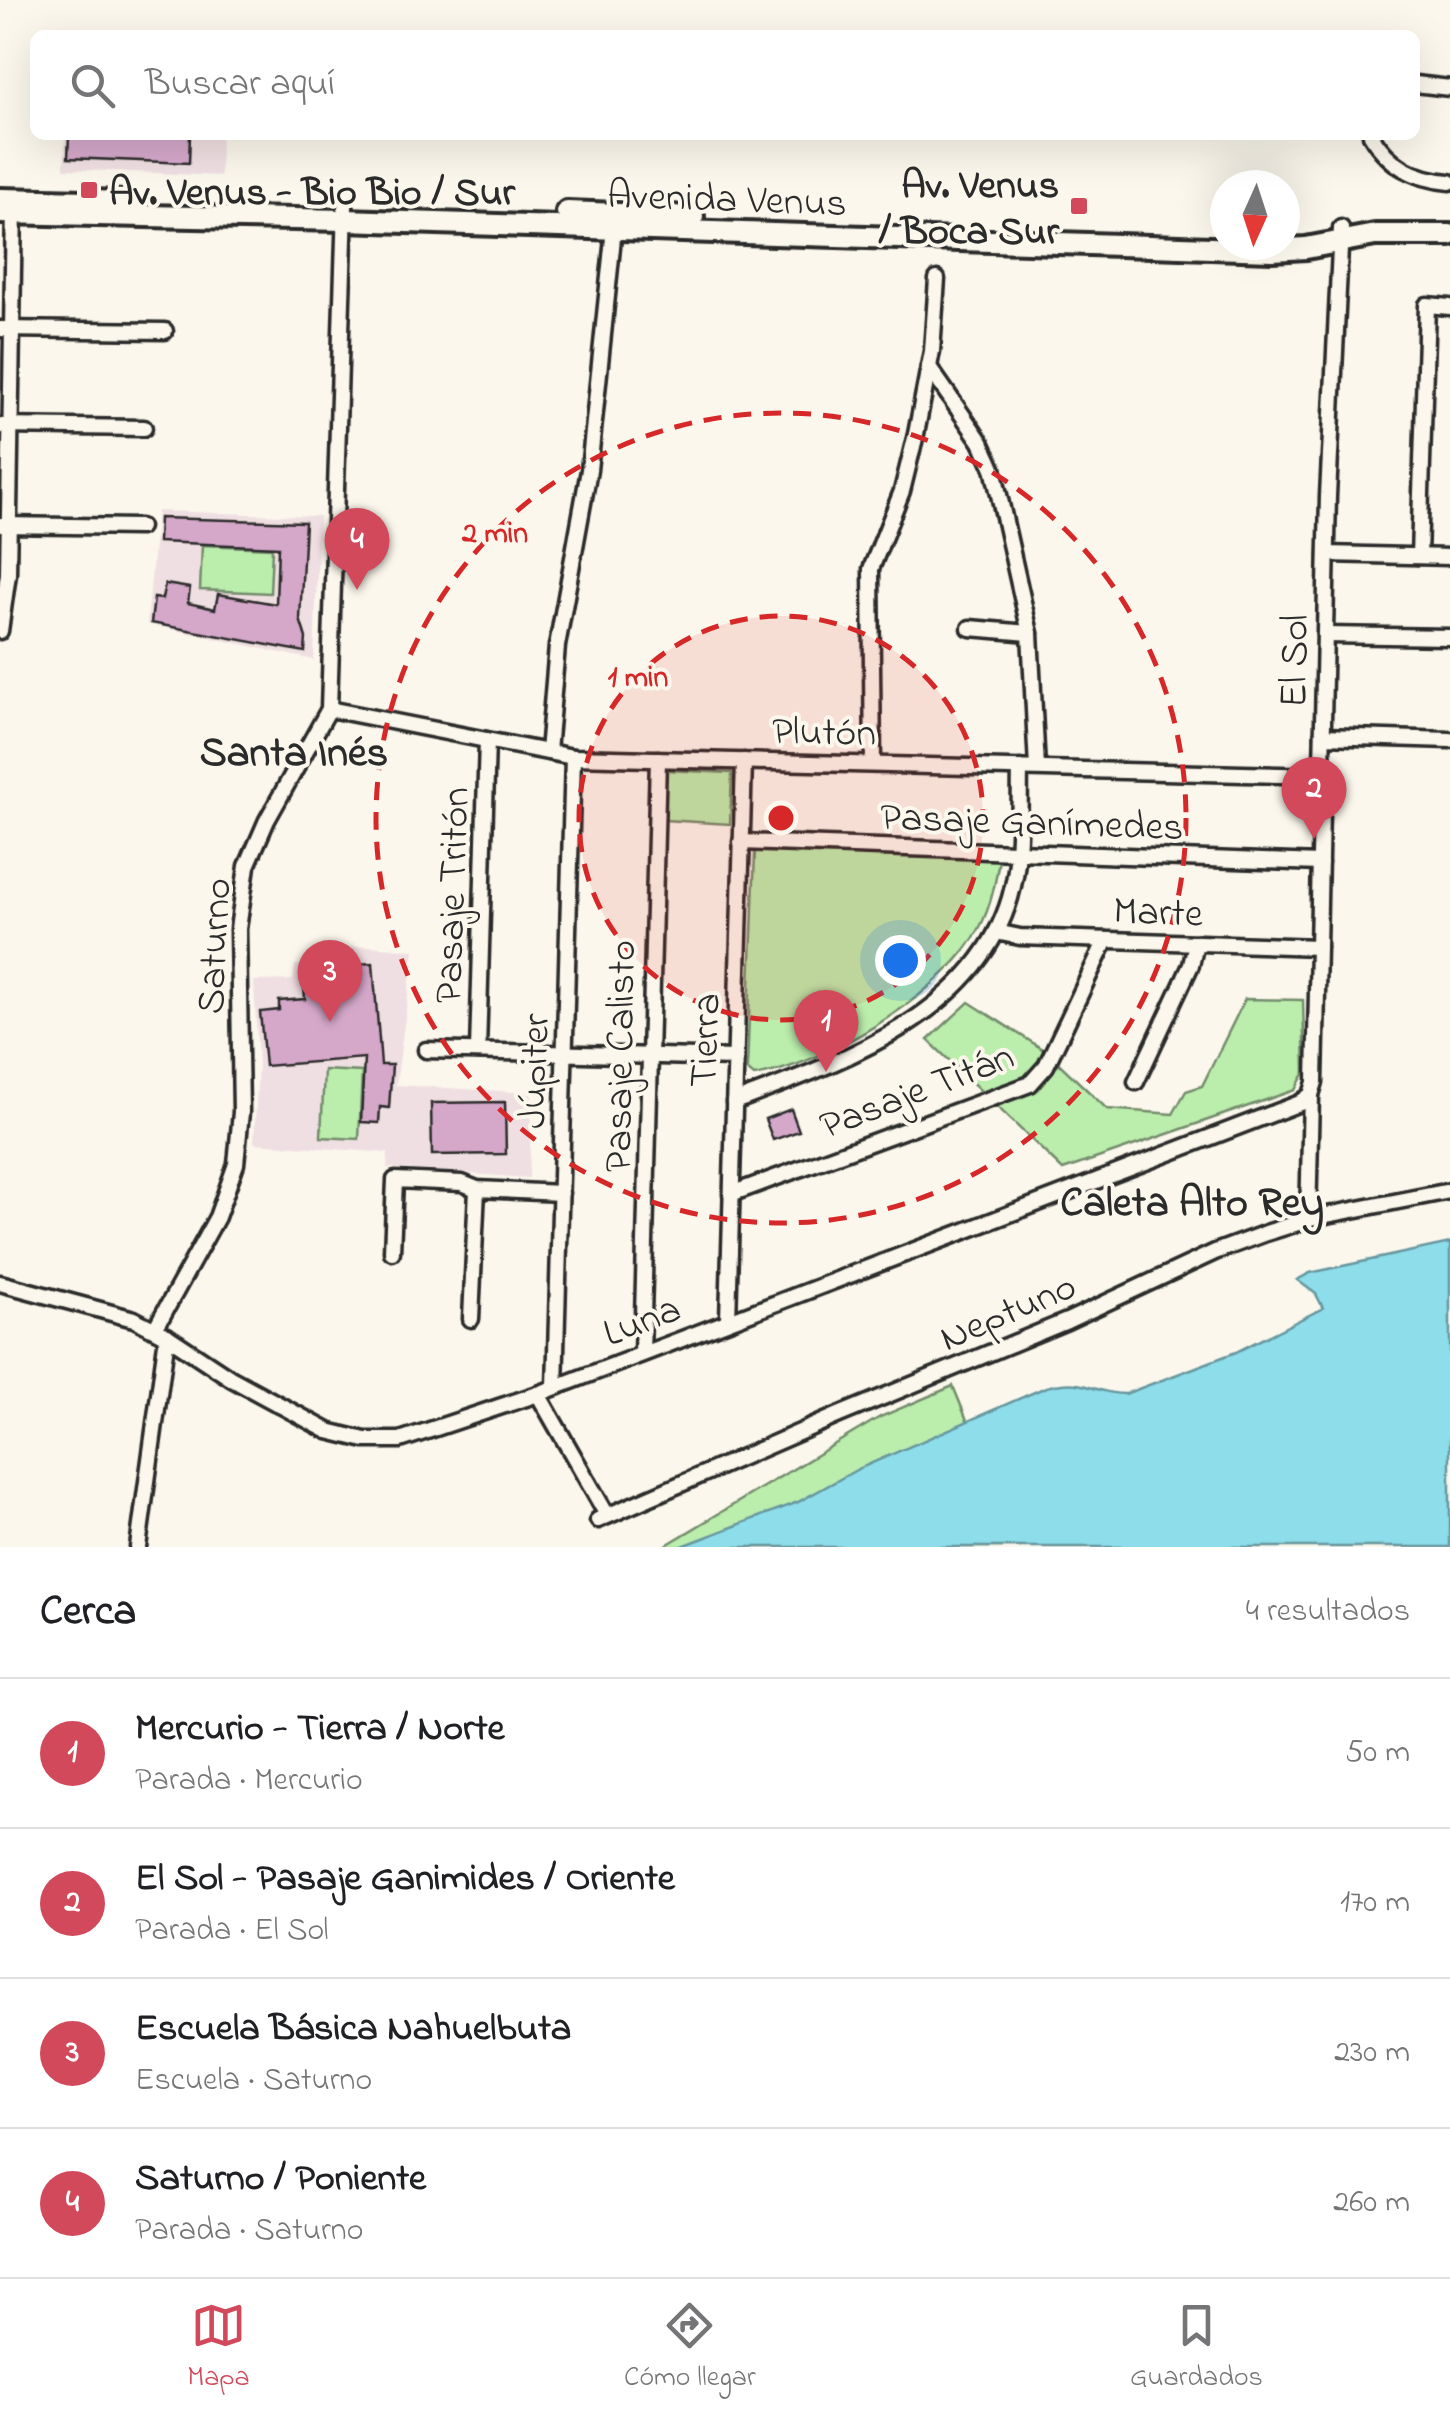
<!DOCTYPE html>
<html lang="es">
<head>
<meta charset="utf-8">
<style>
	body { margin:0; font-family:"Indie Flower",sans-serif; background:#f6f6f6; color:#202124 }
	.compass { position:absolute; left:1210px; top:170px; width:90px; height:90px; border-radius:50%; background:#fff; box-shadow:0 10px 40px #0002; rotate:183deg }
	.you { position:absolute; left:900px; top:960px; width:35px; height:35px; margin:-25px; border:8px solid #fff; border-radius:50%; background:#1a73e8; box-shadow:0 0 0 15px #1a73e833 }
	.badge { display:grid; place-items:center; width:65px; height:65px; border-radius:50%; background:#d1495b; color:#fff; font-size:32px; font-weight:700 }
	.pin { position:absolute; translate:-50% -82px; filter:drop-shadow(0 2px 5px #0008) }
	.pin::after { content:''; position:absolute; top:52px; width:35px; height:30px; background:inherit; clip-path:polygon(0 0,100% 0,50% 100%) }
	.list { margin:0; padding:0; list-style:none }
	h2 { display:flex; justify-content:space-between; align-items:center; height:130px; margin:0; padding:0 40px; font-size:42px }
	h2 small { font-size:32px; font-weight:400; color:#757577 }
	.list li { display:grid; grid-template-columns:65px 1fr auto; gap:30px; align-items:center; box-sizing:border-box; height:150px; padding:0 40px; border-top:2px solid #e0e0e0 }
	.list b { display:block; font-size:38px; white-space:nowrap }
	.list p { margin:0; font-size:32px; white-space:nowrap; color:#757577 }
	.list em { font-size:32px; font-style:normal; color:#757577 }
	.icon { flex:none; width:55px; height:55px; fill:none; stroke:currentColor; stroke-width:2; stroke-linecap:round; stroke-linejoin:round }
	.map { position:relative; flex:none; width:1450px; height:1547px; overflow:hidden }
	.search { position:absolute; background:#fff; box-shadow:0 10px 40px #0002; left:30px; right:30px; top:30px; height:110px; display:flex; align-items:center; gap:25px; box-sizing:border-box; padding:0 35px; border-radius:15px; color:#757577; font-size:38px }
	.sheet { height:730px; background:#fff }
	nav { display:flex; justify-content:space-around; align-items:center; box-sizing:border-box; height:140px; border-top:2px solid #e0e0e0; background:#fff; font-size:28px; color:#757577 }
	nav a { display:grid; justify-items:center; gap:5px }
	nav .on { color:#d1495b }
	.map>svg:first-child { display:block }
	.built { fill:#f0dfe2 }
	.green { fill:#bbedac; stroke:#738c6c; stroke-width:2.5 }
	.water { fill:#8dddea; stroke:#66969e; stroke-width:2.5 }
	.building { fill:#d5a8ca; stroke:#2b2b2b; stroke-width:2.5 }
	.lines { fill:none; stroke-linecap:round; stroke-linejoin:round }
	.street-casing { stroke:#2b2b2b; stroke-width:21 }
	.secondary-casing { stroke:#2b2b2b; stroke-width:28 }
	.street { stroke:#fbf7ec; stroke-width:14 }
	.secondary { stroke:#fbf7ec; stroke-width:20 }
	.ring { fill:none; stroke:#d62828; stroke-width:5; stroke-dasharray:18 12 }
	.poi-dot { fill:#d1495b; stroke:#fbf7ec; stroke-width:4 }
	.labels { text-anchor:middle; stroke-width:8; stroke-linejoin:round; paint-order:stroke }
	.poi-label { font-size:40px; font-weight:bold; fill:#2b2b2b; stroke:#fbf7ec; text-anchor:end }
	.street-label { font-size:40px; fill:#2b2b2b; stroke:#fbf7ec }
	.neighbourhood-label { font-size:42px; font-weight:bold; fill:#2b2b2b; stroke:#fbf7ec }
	.centre { fill:#d62828; stroke:#fbf7ec; stroke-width:5 }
	.ring-label { font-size:30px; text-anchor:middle; font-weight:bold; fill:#d62828; stroke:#fbf7ec; stroke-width:8; stroke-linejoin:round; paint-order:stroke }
</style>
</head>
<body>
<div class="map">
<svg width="1450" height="1547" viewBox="0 0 1450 1547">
	<rect width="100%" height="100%" fill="#fbf7ec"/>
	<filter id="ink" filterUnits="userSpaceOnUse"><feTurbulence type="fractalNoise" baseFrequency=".01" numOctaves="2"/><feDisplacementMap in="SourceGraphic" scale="20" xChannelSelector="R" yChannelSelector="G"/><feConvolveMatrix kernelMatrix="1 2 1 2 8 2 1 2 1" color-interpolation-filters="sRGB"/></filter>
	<g filter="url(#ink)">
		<g class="built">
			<path d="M65,135H221L220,176L64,169Z"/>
			<path d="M157,511L319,516L314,660L147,624Z"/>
			<path d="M371,946L414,950L396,1085L532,1093L529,1178L387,1168L388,1153L254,1143L258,1064L254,981L293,980L295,965H337L341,947Z"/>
		</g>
		<g class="green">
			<path d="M202,545L272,548L270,593L200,590Z"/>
			<path d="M665,770L732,773L730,824L664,820Z"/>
			<path d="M755,851L999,859C995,887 989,915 973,939C932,1000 826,1064 754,1076L747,1070Z"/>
			<path d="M1245,999L1303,1000L1305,1072L1295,1090L1063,1170L928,1040L969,1002L1047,1052L1107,1109L1173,1114L1186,1091L1202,1086Z"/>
			<path d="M324,1070L362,1072L359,1139L321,1137Z"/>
			<path d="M953,1386L1019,1547H663L880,1417Z"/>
		</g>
		<path class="water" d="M1450,1243V1547H680L798,1502L858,1469L1046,1387C1086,1376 1092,1394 1125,1394L1236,1352L1323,1308L1316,1294L1297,1280L1310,1273Z"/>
		<g class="building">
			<path d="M69,135H190L189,163L68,158Z"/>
			<path d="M159,518L305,522L300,619L306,638L305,652L151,623L154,598L162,599L165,584L190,588L188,603L215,609L218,594L276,604L278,547L158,542Z"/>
			<path d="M373,963L381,1065H392L389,1108L380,1107L379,1123L361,1122L364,1058L265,1066L260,1012L279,1010V1001L305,999L303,973L340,970V965Z"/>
			<path d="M505,1102L506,1154L432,1155L431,1103Z"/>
			<path d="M791,1109L799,1131L773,1140L765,1119Z"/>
		</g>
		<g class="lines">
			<defs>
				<g id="street">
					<path d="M1415,84L1450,88"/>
					<path d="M1371,135C1389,166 1415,179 1450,182"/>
					<path d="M0,329L165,331"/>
					<path d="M929,367L981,442L993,468L1030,633L1037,768"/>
					<path d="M0,426L144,428"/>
					<path d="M1,525L140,527"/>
					<path d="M1327,554L1450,557"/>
					<path d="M1419,556L1427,305L1450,307"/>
					<path d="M970,628L1030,633"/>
					<path d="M0,631L8,574L14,207"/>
					<path d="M1325,635L1450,637"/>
					<path d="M329,709L573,757L1322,776"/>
					<path d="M1323,736L1450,740"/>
					<path d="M548,752L557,646L589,470L614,228"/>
					<path d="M873,764L871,569L902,491L916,434L932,351L937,279"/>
					<path d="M741,842L1320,863"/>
					<path d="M996,932L1020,937L1318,947"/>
					<path d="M426,1050L735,1058"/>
					<path d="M478,1051L487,740"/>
					<path d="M1136,1082L1191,965L1196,943"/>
					<path d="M734,1102C837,1063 975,1017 1010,898C1022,857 1019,811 1020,768"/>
					<path d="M731,1194L1030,1084L1046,1066L1106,940"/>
					<path d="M1308,1220L1311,1095L1315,1082L1328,496L1341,228"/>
					<path d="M392,1252L395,1180L462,1183L477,1189L561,1193"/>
					<path d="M0,1283L134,1319L167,1336L232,1379L328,1431L365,1440H400L538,1394L1300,1103L1311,1095"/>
					<path d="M471,1319L477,1189"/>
					<path d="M728,1320L744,761"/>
					<path d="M155,1329L217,1217L236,1164L241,1112L238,929L247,866L267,820L329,709L345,207"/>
					<path d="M642,1354L658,759"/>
					<path d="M555,1387L573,757"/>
					<path d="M538,1394L607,1515"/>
					<path d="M598,1520L839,1415L1067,1321L1215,1252L1266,1233L1317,1217L1450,1191"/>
					<path d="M138,1547L167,1336"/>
				</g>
				<g id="secondary">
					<path d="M0,199L129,202"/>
					<path d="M567,212L693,217"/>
					<path d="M0,213L345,220L1272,250L1306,248L1375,235H1450"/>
				</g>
			</defs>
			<use href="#street" class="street-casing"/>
			<use href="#secondary" class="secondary-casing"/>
			<use href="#street" class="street"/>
			<use href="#secondary" class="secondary"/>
		</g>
	</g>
	<circle cx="781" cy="818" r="202" fill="#d62828" fill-opacity=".12"/>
	<g class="ring">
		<circle cx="781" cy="818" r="202"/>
		<circle cx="781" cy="818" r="405"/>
	</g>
	<g class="poi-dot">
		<rect x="79" y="180" width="20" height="20" rx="5"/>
		<rect x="1069" y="196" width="20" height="20" rx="5"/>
	</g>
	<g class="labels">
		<g class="poi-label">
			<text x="1059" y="197">Av. Venus<tspan x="1059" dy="46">/ Boca Sur</tspan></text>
			<text x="109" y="204" text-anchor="start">Av. Venus - Bio Bio / Sur</text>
		</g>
		<g class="street-label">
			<text transform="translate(727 197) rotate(2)" y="14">Avenida Venus</text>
			<text transform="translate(1292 661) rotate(-89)" y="14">El Sol</text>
			<text transform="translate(824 730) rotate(1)" y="14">Plutón</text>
			<text transform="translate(1032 820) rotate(2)" y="14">Pasaje Ganímedes</text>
			<text transform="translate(450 895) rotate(-88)" y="14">Pasaje Tritón</text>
			<text transform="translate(1158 910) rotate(2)" y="14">Marte</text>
			<text transform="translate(212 946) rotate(-87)" y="14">Saturno</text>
			<text transform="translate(703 1040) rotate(-88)" y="14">Tierra</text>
			<text transform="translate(618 1056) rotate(-89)" y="14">Pasaje Calisto</text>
			<text transform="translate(532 1071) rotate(-88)" y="14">Júpiter</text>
			<text transform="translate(916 1089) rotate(-21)" y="14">Pasaje Titán</text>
			<text transform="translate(1007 1310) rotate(-23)" y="14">Neptuno</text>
			<text transform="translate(641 1319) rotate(-21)" y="14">Luna</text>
		</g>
		<g class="neighbourhood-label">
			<text x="294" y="765">Santa Inés</text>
			<text x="1192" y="1215">Caleta Alto Rey</text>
		</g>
	</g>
	<circle cx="781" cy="818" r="15" class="centre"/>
	<g class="ring-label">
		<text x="495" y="542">2 min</text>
		<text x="638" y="686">1 min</text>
	</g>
</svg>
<svg class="compass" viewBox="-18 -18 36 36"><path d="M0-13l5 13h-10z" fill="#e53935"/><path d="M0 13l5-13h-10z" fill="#757577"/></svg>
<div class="you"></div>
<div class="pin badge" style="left:826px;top:1072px">1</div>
<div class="pin badge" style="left:1314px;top:839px">2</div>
<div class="pin badge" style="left:330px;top:1022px">3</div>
<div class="pin badge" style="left:357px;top:590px">4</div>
<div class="search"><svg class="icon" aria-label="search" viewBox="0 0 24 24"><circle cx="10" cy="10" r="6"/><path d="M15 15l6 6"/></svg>Buscar aquí</div>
</div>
<section class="sheet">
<h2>Cerca<small>4 resultados</small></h2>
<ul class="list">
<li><span class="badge">1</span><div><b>Mercurio - Tierra / Norte</b><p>Parada · Mercurio</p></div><em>50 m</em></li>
<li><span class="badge">2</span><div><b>El Sol - Pasaje Ganimides / Oriente</b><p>Parada · El Sol</p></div><em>170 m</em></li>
<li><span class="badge">3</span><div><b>Escuela Básica Nahuelbuta</b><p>Escuela · Saturno</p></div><em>230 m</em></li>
<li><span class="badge">4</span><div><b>Saturno / Poniente</b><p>Parada · Saturno</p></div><em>260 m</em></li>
</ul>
</section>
<nav>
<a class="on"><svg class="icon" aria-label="map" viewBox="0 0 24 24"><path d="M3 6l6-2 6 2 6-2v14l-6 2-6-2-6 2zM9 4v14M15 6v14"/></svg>Mapa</a>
<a><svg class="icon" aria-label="directions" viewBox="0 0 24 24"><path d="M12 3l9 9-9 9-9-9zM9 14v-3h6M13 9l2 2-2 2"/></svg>Cómo llegar</a>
<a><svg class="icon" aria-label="saved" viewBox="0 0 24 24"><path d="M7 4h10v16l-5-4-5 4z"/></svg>Guardados</a>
</nav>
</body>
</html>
